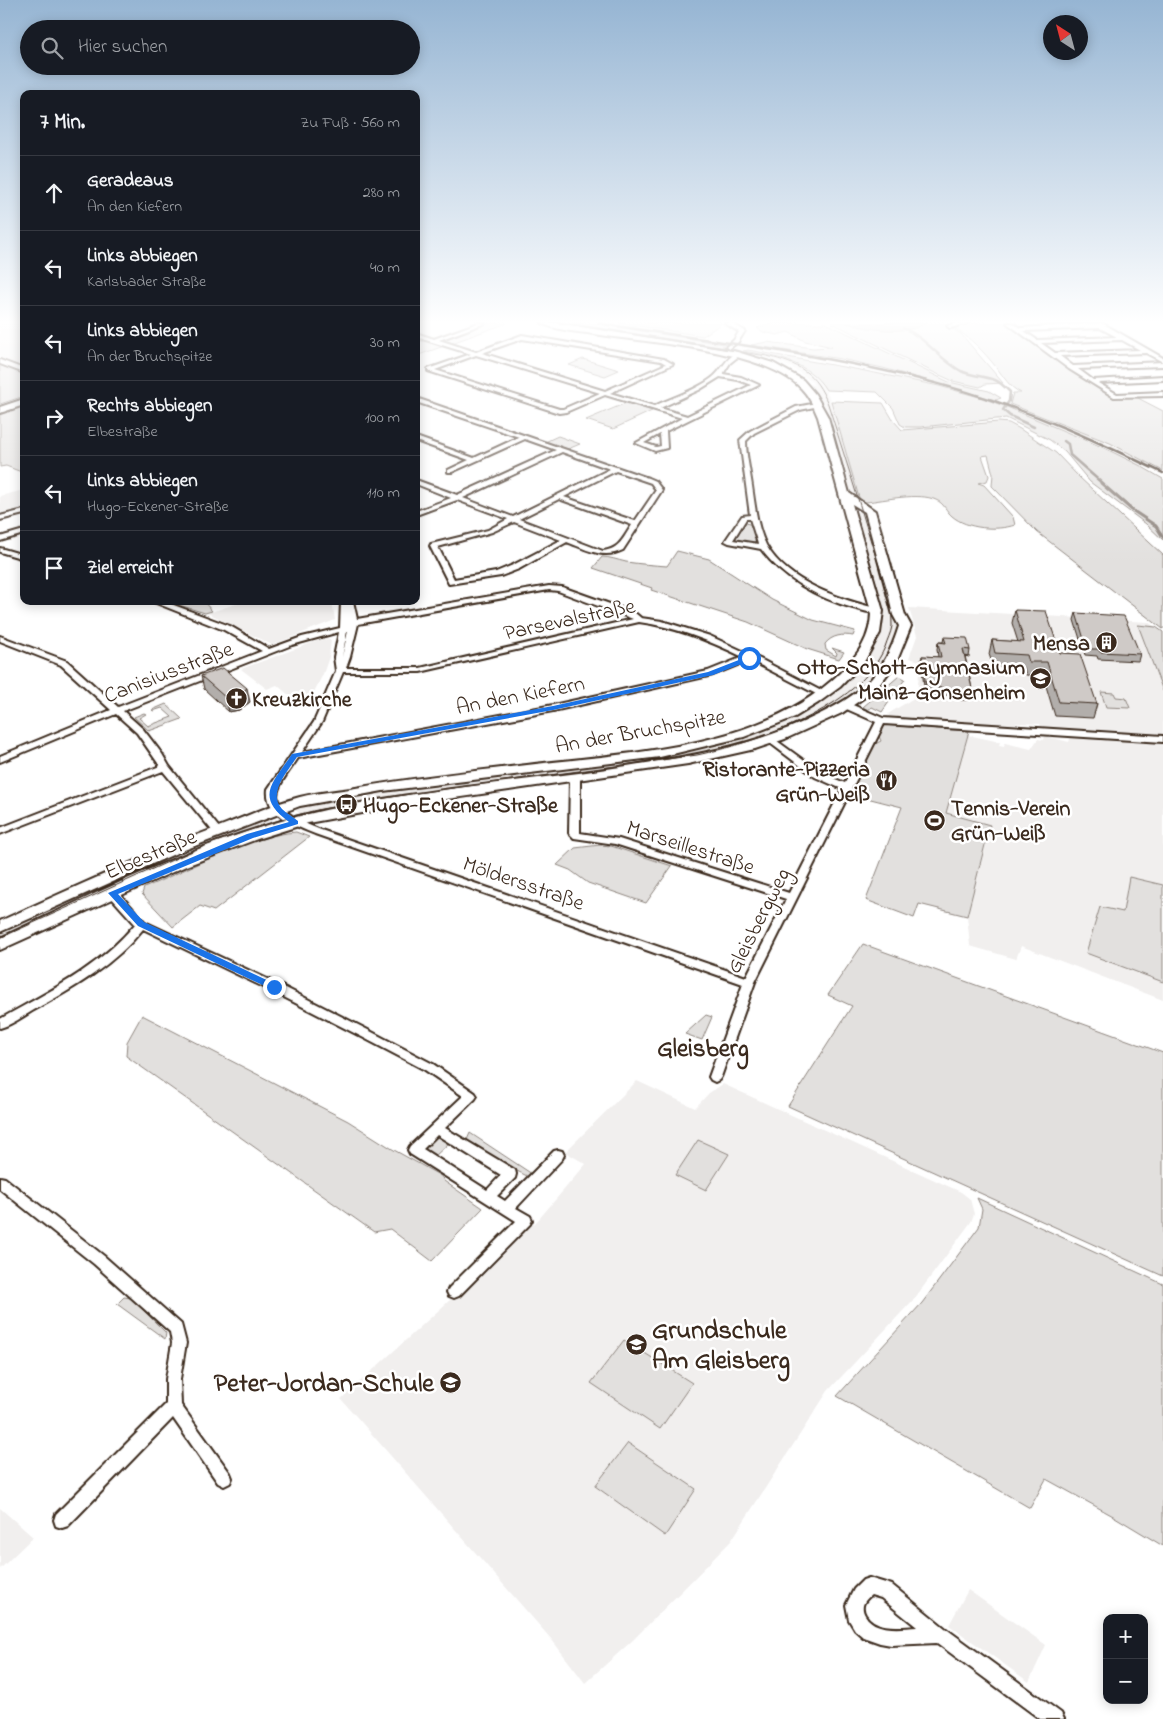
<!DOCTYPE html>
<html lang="de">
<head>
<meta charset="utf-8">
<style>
	body { margin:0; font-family:"Indie Flower",sans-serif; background:#20242c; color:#f1f3f6 }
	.controls { position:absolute; right:15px; bottom:15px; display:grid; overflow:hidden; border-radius:10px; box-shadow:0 2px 12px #0003 }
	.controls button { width:45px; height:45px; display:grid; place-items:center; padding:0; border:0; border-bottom:1px solid #363941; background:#171b24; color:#f1f3f6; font:25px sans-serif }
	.compass { position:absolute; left:1043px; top:15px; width:45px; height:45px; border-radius:50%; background:#171b24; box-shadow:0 2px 12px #0003; rotate:324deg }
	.stop { position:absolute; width:15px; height:15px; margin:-11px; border:4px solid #1a73e8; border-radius:50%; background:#fff }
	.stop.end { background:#1a73e8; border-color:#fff; box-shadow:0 1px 5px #0008 }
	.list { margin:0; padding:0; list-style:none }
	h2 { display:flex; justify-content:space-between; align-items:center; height:65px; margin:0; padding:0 20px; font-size:21px }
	h2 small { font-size:16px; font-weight:400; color:#9ea1a6 }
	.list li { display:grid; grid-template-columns:32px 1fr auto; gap:15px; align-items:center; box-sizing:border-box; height:75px; padding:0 20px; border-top:1px solid #363941 }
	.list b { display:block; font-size:19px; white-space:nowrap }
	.list p { margin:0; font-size:16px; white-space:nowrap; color:#9ea1a6 }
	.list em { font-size:16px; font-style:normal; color:#9ea1a6 }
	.icon { flex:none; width:28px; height:28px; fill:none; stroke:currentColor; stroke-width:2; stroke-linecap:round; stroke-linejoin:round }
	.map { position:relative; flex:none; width:1163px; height:1719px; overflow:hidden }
	.search { position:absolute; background:#171b24; box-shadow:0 2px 12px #0003; left:20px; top:20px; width:400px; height:55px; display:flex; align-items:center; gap:12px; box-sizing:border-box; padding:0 18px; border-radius:28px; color:#9ea1a6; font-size:19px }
	.panel { position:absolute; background:#171b24; box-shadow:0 2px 12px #0003; left:20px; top:90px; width:400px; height:515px; border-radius:10px }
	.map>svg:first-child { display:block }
	.built { fill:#f1efee }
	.green { fill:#e2e0de; stroke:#8e857e }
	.water { fill:#bcb6b3; stroke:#887e77 }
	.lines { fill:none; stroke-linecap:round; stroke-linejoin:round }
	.stream-far1 { stroke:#887e77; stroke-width:2.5 }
	.stream { stroke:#887e77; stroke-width:3 }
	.street-casing { stroke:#3b2a1e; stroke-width:4 }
	.secondary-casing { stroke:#3b2a1e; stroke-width:4 }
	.street { fill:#fff; fill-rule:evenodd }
	.secondary { fill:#fff; fill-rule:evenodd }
	.tram { stroke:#3b2a1e; stroke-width:1 }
	.rail { stroke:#3b2a1e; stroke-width:2.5 }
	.wall { fill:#b2aeab; stroke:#3b2a1e }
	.shaded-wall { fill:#918d8b; stroke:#3b2a1e }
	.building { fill:#cfcac7; stroke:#3b2a1e }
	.route { fill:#1a73e8 }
	.labels { text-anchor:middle; stroke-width:5; stroke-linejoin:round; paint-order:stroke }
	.street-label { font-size:22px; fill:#3b2a1e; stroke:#fff }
	.poi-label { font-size:22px; font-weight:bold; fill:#3b2a1e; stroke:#fff; text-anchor:end }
	.quarter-label { font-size:25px; font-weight:bold; fill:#3b2a1e; stroke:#fff }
	.near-poi-label { font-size:26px; font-weight:bold; fill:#3b2a1e; stroke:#fff; text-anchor:start }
</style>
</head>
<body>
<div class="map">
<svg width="1163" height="1719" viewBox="0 0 1163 1719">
	<rect width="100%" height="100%" fill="#fff"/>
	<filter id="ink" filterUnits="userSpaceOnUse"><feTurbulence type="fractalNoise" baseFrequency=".02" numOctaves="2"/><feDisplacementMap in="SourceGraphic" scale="10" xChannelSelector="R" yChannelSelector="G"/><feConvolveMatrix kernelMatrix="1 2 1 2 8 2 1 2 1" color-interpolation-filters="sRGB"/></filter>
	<g filter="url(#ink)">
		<g class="built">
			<path d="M0,323H24V366L20,367L0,359Z"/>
			<path d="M590,323H605L844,361L934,381L1002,402L998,403L934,384L842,363Z"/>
			<path d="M743,351L790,362L804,368L821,382L831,401L860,500L850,494L822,405L805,383L814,385L811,381L791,367L774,360L740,353Z"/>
			<path d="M1011,405L1088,435L1120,449L1163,472V475L1085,436L1007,406Z"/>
			<path d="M24,490V509L0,515V496Z"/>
			<path d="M859,511H864L896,615L897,634L888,658L873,678L863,687L830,710L794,728L699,756L302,816L296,810L298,805L384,790L439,786L679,753L748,736L802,713L832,694L853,676L870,654L879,632L883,612L878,585L856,513Z"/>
			<path d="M245,601H332L335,620L272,645L208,613Z"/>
			<path d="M909,608L1148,622L1163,632V736L1041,727L1040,724L1016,723L1014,727L1007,726L891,718L888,714L917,696L920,661L909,658L917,636Z"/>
			<path d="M322,639L331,640L329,657L323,674L307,706H297V702L277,685L267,689L241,669Z"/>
			<path d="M968,735L1000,742L999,745L1004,746L1005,743L1031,749L1038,739L1044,740L1045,736L1069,742L1071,736L1163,743V1000L1021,946L1016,959L970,946L967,916L990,826L946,813Z"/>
			<path d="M266,818L271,821L268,826L121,883L120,881V878L176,852Z"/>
			<path d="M91,890L97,891L99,893L0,941V932Z"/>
			<path d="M637,1081L695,1108L709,1093L723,1084L961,1192L970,1199L974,1214L971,1222L915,1298L828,1391L731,1541L633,1640L585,1683L552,1640L341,1399L538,1220L586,1164L565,1152Z"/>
			<path d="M0,1508L33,1537L0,1569Z"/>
			<path d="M968,1590L1046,1645L1029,1682L949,1625Z"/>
		</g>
		<g class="green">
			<path d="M490,323H507L452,343L444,340Z"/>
			<path d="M562,323H590L730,345L722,346L727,348Z"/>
			<path d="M619,323H722L703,336Z"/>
			<path d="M776,323H826L949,382L989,391L1001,398L996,400L883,368L841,359L751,345L767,342L813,348L832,347L805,341L788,332L777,335L763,332L757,328Z"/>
			<path d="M832,323H943L961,334L1003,383L985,384L980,387L953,381L933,372Z"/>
			<path d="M974,323H1007L1088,381L1116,397H1136L1163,411V471L1110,443L1010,404L1013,393H1021C1009,387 1004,377 996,367C983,351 970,337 952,327Z"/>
			<path d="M425,340L444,346L416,356V343Z"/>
			<path d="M748,350L860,370L939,386L979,397L1007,407L1102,447L1139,465L1163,479V540L1146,524L1090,482L1065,452L1050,440L1006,418L921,427H905L900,424L893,408L877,392L826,390C809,361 773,356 743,351Z"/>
			<path d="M583,359L619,370L605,376L569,365Z"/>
			<path d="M0,365L24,374V396L0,404Z"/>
			<path d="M831,401L883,403L893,420L902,430L999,422L1009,423L1020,429L1056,453L1079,477L1163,555V629L1037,532L992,486L993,474L988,455L982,456L989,476L987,481L978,483L984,485L1013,517L1015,525C997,531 967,529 952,516C946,511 944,503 936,500C919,492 885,500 866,502L860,501Z"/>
			<path d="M626,403L652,411L613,429L586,420Z"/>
			<path d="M24,406V473L6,466L0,467V413Z"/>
			<path d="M558,436L580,444L568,449L545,442Z"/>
			<path d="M746,523L752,525L756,540L754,542L749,543L735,539L743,524Z"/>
			<path d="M677,551L709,559L772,600L813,620L855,631L853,636C843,634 832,635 825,644L826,650L836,656L837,653L832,648L844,652L839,659L807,649L748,622L651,590L652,588L593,568L602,557C610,557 617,560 626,562C640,564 653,565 667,566Z"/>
			<path d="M166,601H203L212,611L205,613Z"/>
			<path d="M1138,625L1156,627L1163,632V691Z"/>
			<path d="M899,676L905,679L882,712L872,707L868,710L863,707Z"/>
			<path d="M1101,692L1114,693L1116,697L1126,698L1130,708L1106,707Z"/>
			<path d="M166,704L182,719L149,731L134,717L144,713L146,714L139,718L148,726L172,717L162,708L153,711L152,710Z"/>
			<path d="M882,725L969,731L946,813L990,825L967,916L919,904L914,918L866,900L902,807L851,794L873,745L881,741L878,734Z"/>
			<path d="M296,832L309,837L214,911L200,906L173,927L142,894L144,888C186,870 252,835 296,832Z"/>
			<path d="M600,845L611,846L672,866L646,903L588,883L570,870L557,865L575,848Z"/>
			<path d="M1129,877L1163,885V982L1086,953L1100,907L1123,912Z"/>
			<path d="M863,944L1163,1053V1276L788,1106L852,1006L828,995Z"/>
			<path d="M142,1015L348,1121L394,1150L441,1176L444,1181L483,1208L432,1261L390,1229L374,1232L126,1056L127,1042Z"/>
			<path d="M706,1015L712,1017L702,1040L685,1034Z"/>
			<path d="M470,1133L532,1174L529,1177L469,1147L467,1140Z"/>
			<path d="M438,1135L449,1143L434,1157L422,1149L434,1136Z"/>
			<path d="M698,1140L729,1154L706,1190L675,1175Z"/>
			<path d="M977,1198L1163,1284V1546L1115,1517L1046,1479L1030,1508L837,1396L922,1303L979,1227L982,1209Z"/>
			<path d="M124,1297L131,1298L166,1333L165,1339L117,1304Z"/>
			<path d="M624,1340L692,1383L660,1429L591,1383Z"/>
			<path d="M628,1443L696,1489L665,1536L595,1486Z"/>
		</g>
		<path class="water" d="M846,323H926C906,336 868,329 846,323Z"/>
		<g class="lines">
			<g class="stream-far1">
				<path d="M903,328C925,337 940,360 961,371C972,376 984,376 995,380C1000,382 1006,388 1010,392L1009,401L1003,410L1010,416L1034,427"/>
				<path d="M1064,441L1068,444L1070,455L1103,484"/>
			</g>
			<path class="stream" d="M1101,483L1132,510L1156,526L1163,537"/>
			<defs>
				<g id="street">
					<path d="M478,323H485L439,340L476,352L522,335L664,359L673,364L610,393L654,406C673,397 695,391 712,378C722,371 725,358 737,353L740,355L730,363L723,374L741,377L759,385L666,431L667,448L655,451L636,443L682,418L605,395L566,412L559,413L428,371V369L471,354L416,337V333L434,339ZM522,339L661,361L666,364L605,391L482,353ZM476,355L600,393L563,409H559L435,370ZM720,377L738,380L751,385L687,416L660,408L699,390ZM660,434L661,446L656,447L644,443Z"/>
					<path d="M725,323H731L745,331L738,342L729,349L726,347L734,340L739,332Z"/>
					<path d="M957,323H968L950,328L947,326Z"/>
					<path d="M1007,323H1013L1020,328L1102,323L1163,358V362L1146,353L1060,356L1073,366L1163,362V366L1078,369L1093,380L1163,376V380L1098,383L1117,394L1163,392V396L1114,397L1069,369ZM1100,328L1117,337L1037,340L1024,331ZM1122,340L1140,350L1055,353L1041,343Z"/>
					<path d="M0,360L24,369V373L0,364Z"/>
					<path d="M416,398L648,478L655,481L662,490L623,550C603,560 586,549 567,542L519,569L501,576L449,584L430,546L431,544L488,530L508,519L457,500L416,515V511L451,498L416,484V480L457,495L556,450L525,439L452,472H448V470L469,460L416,441V437L474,458L519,437L416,402ZM562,452L610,469L513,517L463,498ZM616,471L651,483L656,490L635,521L564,497ZM559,499L632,525C623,538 620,549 603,551L519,519ZM514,522L561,540L513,565L496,572L454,579L438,547L492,532Z"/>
					<path d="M817,403L819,404V406L800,410L754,433L746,441C746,456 750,471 752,486C755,506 757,527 766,545C786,582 841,600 880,609V613C871,614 862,610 853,608C818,598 783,579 761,549L729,543L725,541L742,516L750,515L740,440L750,431L796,407ZM746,519H750L758,544L733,540Z"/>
					<path d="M24,510V514L0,520V516Z"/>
					<path d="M24,530V534L0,541V537Z"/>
					<path d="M0,548L24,555V559L0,552Z"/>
					<path d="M549,586L562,587L635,613L641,618L662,621L710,636L760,659L827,694L826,696H820L750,660L713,675L553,711L298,758C292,768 283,777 279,788C268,810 307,824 321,830L746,977L786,899L615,844L574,838L569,833L570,778L572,776H578L580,778V833L619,839L789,893L842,789L815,777L766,740L767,738H773L821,773L845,783L876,722L842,707L841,705L842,703H848L883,718L1163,736V742L884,724L755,982L721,1077L719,1080L715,1082L711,1080L709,1077L743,984L315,834C295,826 265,815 268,789L314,722L336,671L334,657L339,632L292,645L123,711L143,729L162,754L169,766L220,829L222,831L220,833H214L163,771L0,834V828L160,766L137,733L116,714L0,762V756L111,710L61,665L0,641V636L67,661L118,707L262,651L224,630L151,601H163L230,626L269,649L302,637L340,628L341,601H353L357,619ZM549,590L558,591L633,619L420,668H346L350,657L358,624ZM639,622C676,627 710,641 743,657L708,671L553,705L302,752L322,722L343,672H420ZM347,631H348L342,657Z"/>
					<path d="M113,890L117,891L145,922L278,984L370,1031L433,1064L475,1093L477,1096L475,1099L445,1128L515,1170L516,1174L515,1178L497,1196L505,1201L554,1151L558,1150L562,1151L564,1155L562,1159L516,1208L530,1216L532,1220L530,1224L459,1296L454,1298L449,1296L447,1292L449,1288L516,1221L410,1154L408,1150L410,1146L463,1096L425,1070L362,1037L270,990L143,929C114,965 74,988 34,1010C23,1016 12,1025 0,1028V1019C48,992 99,968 135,924L109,895L108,893L109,891ZM437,1135L501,1175L487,1190L423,1149Z"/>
					<path d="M0,1177L5,1178L104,1256L181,1324L186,1343L180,1379L181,1405L230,1473L232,1478L230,1483L224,1486L218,1483L173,1418L68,1526L62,1528L56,1526L54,1520L56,1514L166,1404V1379L172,1343L170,1332L94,1264L0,1189Z"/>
					<path d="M869,1578L892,1585L945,1628L1061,1713L1064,1719H1040L937,1643L891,1645L880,1643L863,1637L855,1630L849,1620L846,1605L854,1589L863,1580ZM871,1595L881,1598L917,1627C900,1628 875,1632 865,1615C860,1606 864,1601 871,1595Z"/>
				</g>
				<g id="secondary">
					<path d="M542,323H558L734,351L773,363L803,380L815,394L828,417L849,493L875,511L905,615L911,626L896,663L876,689L842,713L785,739L755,749L688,764L406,805L308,823L260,838L186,866L0,950V938C98,893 195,843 300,816C400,791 505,784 607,769C679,758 753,748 820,714C836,706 852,697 865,685C883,669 892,648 899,626L893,615L865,512L852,504L883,611L880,633L864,662L840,687L818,703L795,717L744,737L660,757L383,791L300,806L179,852L0,932V921C75,887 149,853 226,824C248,816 270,805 293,799C311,793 331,792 350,789C409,778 468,772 527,765C628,753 762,749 840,673C858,655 871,638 871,611L818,417C814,407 809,396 801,388C763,349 648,343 594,334C580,332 553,330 542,323Z"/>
					<path d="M24,399V405L0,413V407Z"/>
				</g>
			</defs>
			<use href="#street" class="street-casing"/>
			<use href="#secondary" class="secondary-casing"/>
			<use href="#street" class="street"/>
			<use href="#secondary" class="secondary"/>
			<path class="tram" d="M0,938L201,847L288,817L321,809L416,793L697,755C757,742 859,709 885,647C887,640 891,633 892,626C893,599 880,570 872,545C858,498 843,451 828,404C815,372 799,364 767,356L559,323"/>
			<path class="rail" d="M598,323C721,343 847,356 967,392C1035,413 1099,442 1163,473"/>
		</g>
		<g class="wall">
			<path d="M1015,610L1060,653L1097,704L1093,718L1055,716L1043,676L1026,675L1024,668L993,666L989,654L992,640L1018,642L1012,623Z"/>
			<path d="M1076,613L1140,654L1138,661L1098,659L1097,656L1085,655L1074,620Z"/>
			<path d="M944,637L970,650L969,657L965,656L973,693L971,700H960L959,696L925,694L921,662L922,656L938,657L937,649L938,642H943Z"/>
			<path d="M201,676L250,702L239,710L229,712L204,689Z"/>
		</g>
		<path class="shaded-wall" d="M247,688L250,702L239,710L229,712L226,698Z"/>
		<g class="building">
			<path d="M1015,610L1046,611L1060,653L1080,654L1097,704L1059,702L1047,662H1029L1027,655L995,653L992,640L1024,642Z"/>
			<path d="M1076,613L1124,616L1140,654L1100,652L1098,649H1087Z"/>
			<path d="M944,637L967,638L970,650L963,649L973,693H961L960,689L926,687L922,656L941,657L938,642L946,643Z"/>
			<path d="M223,668L247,688L237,696L226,698L201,676Z"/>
		</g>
	</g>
	<linearGradient id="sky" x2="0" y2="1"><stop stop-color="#96b5d3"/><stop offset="0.57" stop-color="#fff"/><stop offset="1" stop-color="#fff" stop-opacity="0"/></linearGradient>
	<rect width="1163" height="564" fill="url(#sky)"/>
	<path class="route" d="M749,656L752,658L751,660L713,675L553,710L297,757C288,771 267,793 282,809C286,813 293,817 298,821V824L253,838L118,894L144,922L277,985V989H271L138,926L108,893L247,834L289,822C254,796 273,783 292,754L553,706L708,672Z"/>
	<defs>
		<symbol id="building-disc" viewBox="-11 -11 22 22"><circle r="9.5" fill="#3b2a1e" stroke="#fff"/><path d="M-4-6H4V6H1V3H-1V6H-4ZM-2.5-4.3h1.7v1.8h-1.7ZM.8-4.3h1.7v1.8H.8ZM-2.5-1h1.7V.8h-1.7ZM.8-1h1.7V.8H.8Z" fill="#fff"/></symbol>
		<symbol id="school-disc" viewBox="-11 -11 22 22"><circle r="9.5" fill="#3b2a1e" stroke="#fff"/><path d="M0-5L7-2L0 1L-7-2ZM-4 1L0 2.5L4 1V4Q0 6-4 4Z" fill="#fff"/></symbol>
		<symbol id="church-disc" viewBox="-11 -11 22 22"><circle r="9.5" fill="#3b2a1e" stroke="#fff"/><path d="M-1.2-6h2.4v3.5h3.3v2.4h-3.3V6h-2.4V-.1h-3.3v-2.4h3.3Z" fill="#fff"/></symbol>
		<symbol id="restaurant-disc" viewBox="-11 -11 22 22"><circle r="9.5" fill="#3b2a1e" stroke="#fff"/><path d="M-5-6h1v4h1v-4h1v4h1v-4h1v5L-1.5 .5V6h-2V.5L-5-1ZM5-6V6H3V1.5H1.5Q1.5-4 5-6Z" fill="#fff"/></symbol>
		<symbol id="bus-disc" viewBox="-11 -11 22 22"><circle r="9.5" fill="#3b2a1e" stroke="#fff"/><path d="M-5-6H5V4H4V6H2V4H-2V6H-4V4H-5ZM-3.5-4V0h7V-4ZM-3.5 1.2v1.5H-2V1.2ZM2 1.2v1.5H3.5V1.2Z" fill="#fff"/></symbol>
		<symbol id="stadium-disc" viewBox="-11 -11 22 22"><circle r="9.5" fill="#3b2a1e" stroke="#fff"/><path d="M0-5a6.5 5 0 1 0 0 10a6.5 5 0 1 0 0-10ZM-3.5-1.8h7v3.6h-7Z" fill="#fff"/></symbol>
	</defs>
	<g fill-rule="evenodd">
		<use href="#building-disc" x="1094" y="630" width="25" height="25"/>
		<use href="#school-disc" x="1028" y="666" width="25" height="25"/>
		<use href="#church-disc" x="224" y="686" width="25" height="25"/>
		<use href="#restaurant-disc" x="874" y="768" width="25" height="25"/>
		<use href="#bus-disc" x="334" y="792" width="25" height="25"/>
		<use href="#stadium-disc" x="922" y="808" width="25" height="25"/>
		<use href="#school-disc" x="624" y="1332" width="25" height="25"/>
		<use href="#school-disc" x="438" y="1370" width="25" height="25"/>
	</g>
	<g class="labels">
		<g class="street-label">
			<text transform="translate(569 618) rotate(-12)" y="8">Parsevalstraße</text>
			<text transform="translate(168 671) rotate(-21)" y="8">Canisiusstraße</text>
			<text transform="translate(520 694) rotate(-11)" y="8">An den Kiefern</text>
			<text transform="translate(640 730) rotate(-10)" y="8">An der Bruchspitze</text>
			<text transform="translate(691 846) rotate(18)" y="8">Marseillestraße</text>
			<text transform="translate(150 853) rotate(-23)" y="8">Elbestraße</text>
			<text transform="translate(524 882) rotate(19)" y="8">Möldersstraße</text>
			<text transform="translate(757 920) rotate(-63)" y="8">Gleisbergweg</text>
		</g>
		<g class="poi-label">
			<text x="1090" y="650">Mensa</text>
			<text x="1025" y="674">Otto-Schott-Gymnasium<tspan x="1025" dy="25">Mainz-Gonsenheim</tspan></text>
			<text x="252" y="706" text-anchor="start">Kreuzkirche</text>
			<text x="870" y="776">Ristorante-Pizzeria<tspan x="870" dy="25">Grün-Weiß</tspan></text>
			<text x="363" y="812" text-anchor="start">Hugo-Eckener-Straße</text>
			<text x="951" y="815" text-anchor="start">Tennis-Verein<tspan x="951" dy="25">Grün-Weiß</tspan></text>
		</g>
		<g class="quarter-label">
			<text x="703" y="1056">Gleisberg</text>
		</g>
		<g class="near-poi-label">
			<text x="652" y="1338">Grundschule<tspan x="652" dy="30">Am Gleisberg</tspan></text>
			<text x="434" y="1391" text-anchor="end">Peter-Jordan-Schule</text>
		</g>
	</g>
</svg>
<div class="controls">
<button>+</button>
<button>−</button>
</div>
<svg class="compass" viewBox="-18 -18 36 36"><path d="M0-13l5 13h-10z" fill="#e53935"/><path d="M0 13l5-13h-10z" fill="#9ea1a6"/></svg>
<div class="stop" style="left:749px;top:658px"></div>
<div class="stop end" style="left:274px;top:987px"></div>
<div class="search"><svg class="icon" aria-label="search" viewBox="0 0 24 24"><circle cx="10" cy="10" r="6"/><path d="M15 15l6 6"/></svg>Hier suchen</div>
<section class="panel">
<h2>7 Min.<small>Zu Fuß · 560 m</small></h2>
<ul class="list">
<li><svg class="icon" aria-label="ahead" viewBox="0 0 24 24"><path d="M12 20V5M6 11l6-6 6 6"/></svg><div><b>Geradeaus</b><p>An den Kiefern</p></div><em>280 m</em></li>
<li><svg class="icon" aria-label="left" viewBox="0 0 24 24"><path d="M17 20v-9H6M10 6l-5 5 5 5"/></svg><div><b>Links abbiegen</b><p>Karlsbader Straße</p></div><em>40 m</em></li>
<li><svg class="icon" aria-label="left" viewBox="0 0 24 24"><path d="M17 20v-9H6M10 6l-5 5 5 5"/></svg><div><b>Links abbiegen</b><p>An der Bruchspitze</p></div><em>30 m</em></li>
<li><svg class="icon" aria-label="right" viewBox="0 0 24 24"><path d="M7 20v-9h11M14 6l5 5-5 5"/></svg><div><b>Rechts abbiegen</b><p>Elbestraße</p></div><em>100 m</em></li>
<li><svg class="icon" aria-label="left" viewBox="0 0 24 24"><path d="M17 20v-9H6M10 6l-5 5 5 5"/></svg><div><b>Links abbiegen</b><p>Hugo-Eckener-Straße</p></div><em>110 m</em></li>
<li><svg class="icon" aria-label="arrive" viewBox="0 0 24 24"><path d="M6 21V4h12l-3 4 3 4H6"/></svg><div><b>Ziel erreicht</b></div></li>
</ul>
</section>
</div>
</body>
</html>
